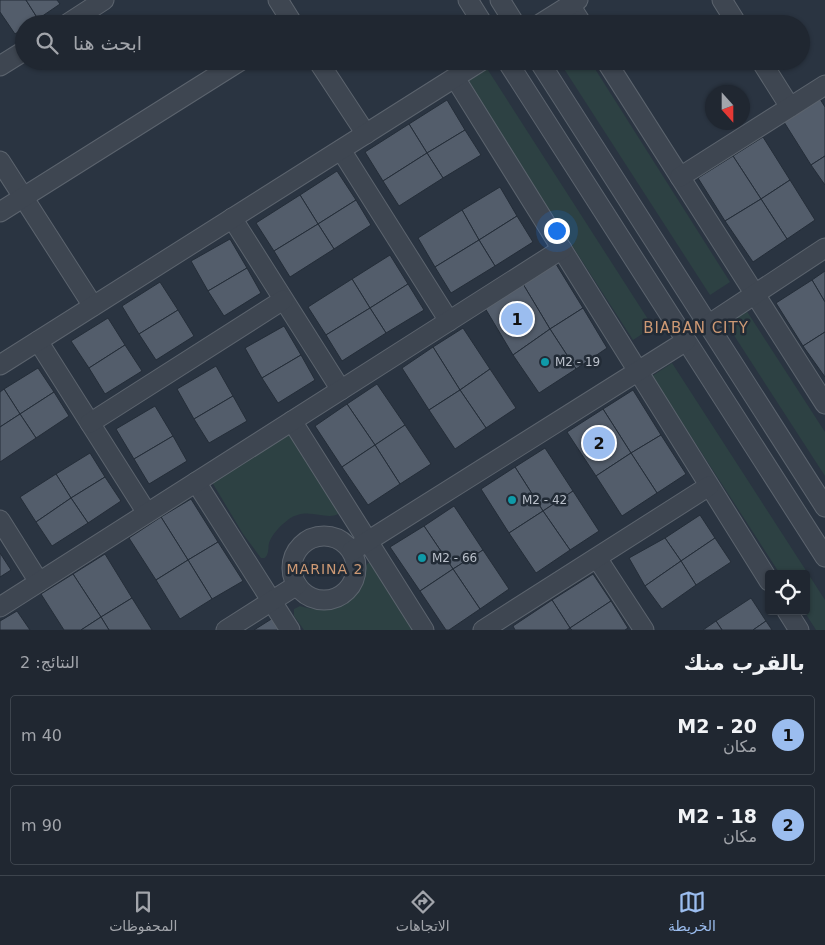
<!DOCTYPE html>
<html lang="ar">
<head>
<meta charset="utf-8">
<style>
	body { margin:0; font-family:"DejaVu Sans",Vazirmatn,sans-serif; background:#282f39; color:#f1f3f6; direction:rtl }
	.controls { position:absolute; right:15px; bottom:15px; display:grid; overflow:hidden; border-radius:5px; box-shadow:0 1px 4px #0004 }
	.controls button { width:45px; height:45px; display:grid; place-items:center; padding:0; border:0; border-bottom:1px solid #3d444d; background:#202731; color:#f1f3f6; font:25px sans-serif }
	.compass { position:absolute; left:705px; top:85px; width:45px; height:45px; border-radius:50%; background:#202731; box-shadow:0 1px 4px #0004; rotate:159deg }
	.you { position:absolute; left:556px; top:230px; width:18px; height:18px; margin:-12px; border:4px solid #fff; border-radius:50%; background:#1a73e8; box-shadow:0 0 0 8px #1a73e833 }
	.badge { display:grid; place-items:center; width:32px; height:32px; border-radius:50%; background:#9bbdef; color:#111; font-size:16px; font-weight:700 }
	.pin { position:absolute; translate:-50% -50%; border:2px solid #fff; box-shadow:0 1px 5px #0006 }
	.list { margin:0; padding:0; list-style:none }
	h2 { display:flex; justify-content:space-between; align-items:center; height:65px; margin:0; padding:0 20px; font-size:21px }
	h2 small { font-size:16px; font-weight:400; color:#a2a5ab }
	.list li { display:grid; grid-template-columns:32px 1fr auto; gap:15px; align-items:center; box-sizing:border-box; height:80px; margin:0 10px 10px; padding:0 10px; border:1px solid #3d444d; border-radius:5px }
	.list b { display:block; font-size:19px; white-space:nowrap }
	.list p { margin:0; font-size:16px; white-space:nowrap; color:#a2a5ab }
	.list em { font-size:16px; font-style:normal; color:#a2a5ab }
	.icon { flex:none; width:28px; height:28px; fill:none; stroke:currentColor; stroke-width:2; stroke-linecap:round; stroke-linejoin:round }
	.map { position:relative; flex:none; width:825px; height:630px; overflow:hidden; direction:ltr }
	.search { position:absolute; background:#202731; box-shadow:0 1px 4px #0004; left:15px; right:15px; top:15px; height:55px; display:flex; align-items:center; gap:12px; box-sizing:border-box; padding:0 18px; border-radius:28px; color:#a2a5ab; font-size:19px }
	.sheet { height:245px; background:#202731 }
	nav { display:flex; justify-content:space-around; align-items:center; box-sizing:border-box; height:70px; border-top:1px solid #3d444d; background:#202731; font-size:14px; color:#a2a5ab }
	nav a { display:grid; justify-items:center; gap:2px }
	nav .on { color:#9bbdef }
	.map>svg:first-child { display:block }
	.green { fill:#2d4143 }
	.building { fill:#535d6b; stroke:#242d38 }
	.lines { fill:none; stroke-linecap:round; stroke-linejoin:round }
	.minor-casing { stroke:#5c646e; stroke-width:21 }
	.minor { stroke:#3e4651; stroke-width:19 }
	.culture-dot { fill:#0f9aa8; stroke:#222b36; stroke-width:2 }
	.labels { text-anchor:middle; stroke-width:5; stroke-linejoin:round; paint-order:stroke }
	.poi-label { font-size:12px; fill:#bbc1cb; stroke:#222b36; text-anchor:start }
	.neighbourhood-label { font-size:14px; letter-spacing:1px; fill:#cd9974; stroke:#222b36 }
	.quarter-label { font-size:15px; letter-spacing:1px; fill:#cd9974; stroke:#222b36 }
</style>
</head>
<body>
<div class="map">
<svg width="825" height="630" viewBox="0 0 825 630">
	<rect width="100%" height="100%" fill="#2a3441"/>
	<g class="green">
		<path d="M559,61H590L730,282L710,295Z"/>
		<path d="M486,67L653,327L633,340L465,80Z"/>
		<path d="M746,310L825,432V476L726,323Z"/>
		<path d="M672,363L825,600V630H816L804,611H806V574H780L652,376Z"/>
		<path d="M284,423L338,507V514C325,521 308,506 289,519C281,525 272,534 269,543C268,547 269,551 267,555C265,559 264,558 261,558L243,534L206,472Z"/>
		<path d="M368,563H373L417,630H304L294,616V609L300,606C307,608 315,610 323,609C338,609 355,598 361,585C365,577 362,569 368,563Z"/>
	</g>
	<g class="building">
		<path d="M0,0H26L38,19L31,24H24V28L15,34L0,12Z"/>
		<path d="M26,0H57L60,4L38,19Z"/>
		<path d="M820,99L825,107V156L811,165L784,122Z"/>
		<path d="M447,100L465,130L427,153L409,124Z"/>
		<path d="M409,124L427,153L383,181L365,152Z"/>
		<path d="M465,130L481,155L443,178L427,153Z"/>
		<path d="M763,137L790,180L761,199L733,156Z"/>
		<path d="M427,153L443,178L399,206L383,181Z"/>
		<path d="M733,156L761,199L725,221L698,178Z"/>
		<path d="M825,156V185L811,165Z"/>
		<path d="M337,171L356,200L318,224L300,195Z"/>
		<path d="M790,180L815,220L787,239L761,199Z"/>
		<path d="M500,187L517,216L479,240L462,210Z"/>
		<path d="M300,195L318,224L274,251L256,223Z"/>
		<path d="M761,199L787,239L753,262L725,221Z"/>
		<path d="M356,200L371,225L334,249L318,224Z"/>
		<path d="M462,210L479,240L435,267L418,238Z"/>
		<path d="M517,216L533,242L495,266L479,240Z"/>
		<path d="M318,224L334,249L290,277L274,251Z"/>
		<path d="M230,239L247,268L208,291L191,261Z"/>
		<path d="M479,240L495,266L451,293L435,267Z"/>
		<path d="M390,255L408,284L370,308L352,279Z"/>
		<path d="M556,264L583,308L550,329L523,284Z"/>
		<path d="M247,268L261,293L224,316L208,291Z"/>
		<path d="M825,271V302L812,280Z"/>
		<path d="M352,279L370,308L326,335L308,307Z"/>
		<path d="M812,280L825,302V332L803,346L776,303Z"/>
		<path d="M160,282L178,310L139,334L122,306Z"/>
		<path d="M408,284L424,310L386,333L370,308Z"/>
		<path d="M523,284L550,329L513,355L485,308Z"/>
		<path d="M370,308L386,333L342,361L326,335Z"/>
		<path d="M583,308L607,348L576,369L550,329Z"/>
		<path d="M178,310L194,336L156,360L139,334Z"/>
		<path d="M108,318L125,345L89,368L71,341Z"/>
		<path d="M284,326L301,355L262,378L245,348Z"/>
		<path d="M463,328L490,369L460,390L433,347Z"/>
		<path d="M550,329L576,369L539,393L513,355Z"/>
		<path d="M825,332V377L803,346Z"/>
		<path d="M125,345L142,371L105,394L89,368Z"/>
		<path d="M433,347L460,390L429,410L402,368Z"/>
		<path d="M301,355L315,380L278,403L262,378Z"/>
		<path d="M216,366L233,396L194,419L177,389Z"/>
		<path d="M38,368L54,392L20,414L4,389Z"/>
		<path d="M490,369L516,408L486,428L460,390Z"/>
		<path d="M377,384L405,425L375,445L347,404Z"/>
		<path d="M4,389L20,414L0,427V392Z"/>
		<path d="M460,390L486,428L455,449L429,410Z"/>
		<path d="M633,390L661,435L631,453L603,409Z"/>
		<path d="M54,392L69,416L36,438L20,414Z"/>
		<path d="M233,396L247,421L209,443L194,419Z"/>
		<path d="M347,404L375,445L342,467L315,426Z"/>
		<path d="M155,406L173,436L134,459L116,429Z"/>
		<path d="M603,409L631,453L596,476L567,432Z"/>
		<path d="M20,414L36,438L0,462V427Z"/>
		<path d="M405,425L431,464L400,484L375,445Z"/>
		<path d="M661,435L686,474L657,493L631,453Z"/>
		<path d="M173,436L187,461L149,484L134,459Z"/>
		<path d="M375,445L400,484L368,505L342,467Z"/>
		<path d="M545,448L573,491L543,511L515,467Z"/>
		<path d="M90,453L105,477L71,498L56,474Z"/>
		<path d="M631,453L657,493L622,516L596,476Z"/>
		<path d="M515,467L543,511L509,533L481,489Z"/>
		<path d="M56,474L71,498L36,522L20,497Z"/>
		<path d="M105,477L121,501L88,523L71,498Z"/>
		<path d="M573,491L599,531L570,550L543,511Z"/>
		<path d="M71,498L88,523L52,546L36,522Z"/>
		<path d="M191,499L218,542L188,560L161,517Z"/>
		<path d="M454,506L483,550L453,569L424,526Z"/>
		<path d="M543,511L570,550L536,573L509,533Z"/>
		<path d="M700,515L715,538L681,561L665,538Z"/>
		<path d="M161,517L188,560L156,580L129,538Z"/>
		<path d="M424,526L453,569L420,591L390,547Z"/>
		<path d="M665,538L681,561L645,586L629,558Z"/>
		<path d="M715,538L731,562L696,585L681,561Z"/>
		<path d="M218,542L243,581L212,599L188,560Z"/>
		<path d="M483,550L509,589L480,609L453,569Z"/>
		<path d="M0,553L11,570L0,577Z"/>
		<path d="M105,554L132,598L101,617L73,574Z"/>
		<path d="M188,560L212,599L180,619L156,580Z"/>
		<path d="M681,561L696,585L662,609L645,586Z"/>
		<path d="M453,569L480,609L449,630H446L420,591Z"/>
		<path d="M73,574L101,617L81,630H64L41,594Z"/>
		<path d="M593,574L611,601L570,628L552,600Z"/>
		<path d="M132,598L152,630H109L101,617Z"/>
		<path d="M751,598L766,621L753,630H722L716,621Z"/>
		<path d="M552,600L570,628L567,630H515L513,626Z"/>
		<path d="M611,601L628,628L625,630H572L570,628Z"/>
		<path d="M17,611L30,630H0V621Z"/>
		<path d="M101,617L109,630H81Z"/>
		<path d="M273,618L280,630H254Z"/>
		<path d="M716,621L722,630H703Z"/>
		<path d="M766,621L772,630H753Z"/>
	</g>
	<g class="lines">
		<defs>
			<g id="minor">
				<path d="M278,0L293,24"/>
				<path d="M468,0L483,24"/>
				<path d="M500,0L515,24"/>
				<path d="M722,0L737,24"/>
				<path d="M570,5L582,24"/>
				<path d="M67,24L104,0"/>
				<path d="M540,24L578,0"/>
				<path d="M318,61L366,134"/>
				<path d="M507,61L825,557"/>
				<path d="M539,61L825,507"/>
				<path d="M606,61L825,404"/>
				<path d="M761,61L790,107"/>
				<path d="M0,66L24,51"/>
				<path d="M455,78L769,581"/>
				<path d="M341,150L449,321"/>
				<path d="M0,161L93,306"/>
				<path d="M680,177L825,85"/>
				<path d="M0,212L240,61"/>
				<path d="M232,218L341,390"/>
				<path d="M708,325L825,248"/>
				<path d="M38,341L147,513"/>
				<path d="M0,365L481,61"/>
				<path d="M292,421L424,630"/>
				<path d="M90,423L283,300"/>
				<path d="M196,482L290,630"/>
				<path d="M0,520L39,582"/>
				<circle cx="324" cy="568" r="32"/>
				<path d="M352,551L686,341"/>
				<path d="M597,558L644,630"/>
				<path d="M0,607L562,249"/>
				<path d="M787,611L799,630"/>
				<path d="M226,630L297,585"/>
				<path d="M483,630L709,486"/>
			</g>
		</defs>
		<use href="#minor" class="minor-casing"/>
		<use href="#minor" class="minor"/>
	</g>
	<g class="culture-dot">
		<circle cx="545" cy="362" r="5"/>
		<circle cx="512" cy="500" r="5"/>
		<circle cx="422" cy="558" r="5"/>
	</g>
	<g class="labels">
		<g class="poi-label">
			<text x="555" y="366">M2 - 19</text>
			<text x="522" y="504">M2 - 42</text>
			<text x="432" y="562">M2 - 66</text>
		</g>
		<g class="neighbourhood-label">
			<text x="325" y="574">MARINA 2</text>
		</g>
		<g class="quarter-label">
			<text x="696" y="333">BIABAN CITY</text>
		</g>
	</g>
</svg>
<div class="controls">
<button><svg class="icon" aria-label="locate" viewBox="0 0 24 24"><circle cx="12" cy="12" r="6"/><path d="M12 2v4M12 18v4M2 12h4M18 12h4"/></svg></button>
</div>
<svg class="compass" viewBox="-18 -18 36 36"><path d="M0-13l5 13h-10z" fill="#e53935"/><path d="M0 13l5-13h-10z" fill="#a2a5ab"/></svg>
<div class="you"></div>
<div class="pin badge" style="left:517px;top:319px">1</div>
<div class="pin badge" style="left:599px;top:443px">2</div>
<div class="search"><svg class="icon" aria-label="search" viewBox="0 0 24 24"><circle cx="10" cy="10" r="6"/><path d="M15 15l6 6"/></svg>ابحث هنا</div>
</div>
<section class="sheet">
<h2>بالقرب منك<small>النتائج: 2</small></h2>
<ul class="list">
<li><span class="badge">1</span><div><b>M2 - 20</b><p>مكان</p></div><em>40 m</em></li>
<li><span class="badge">2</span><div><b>M2 - 18</b><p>مكان</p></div><em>90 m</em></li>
</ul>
</section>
<nav>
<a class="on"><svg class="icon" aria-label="map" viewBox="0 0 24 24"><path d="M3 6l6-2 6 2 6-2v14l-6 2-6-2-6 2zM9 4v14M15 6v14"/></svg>الخريطة</a>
<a><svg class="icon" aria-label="directions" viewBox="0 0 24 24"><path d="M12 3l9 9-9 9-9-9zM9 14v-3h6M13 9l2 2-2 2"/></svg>الاتجاهات</a>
<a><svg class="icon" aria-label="saved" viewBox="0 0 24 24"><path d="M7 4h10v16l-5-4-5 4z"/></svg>المحفوظات</a>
</nav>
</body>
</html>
